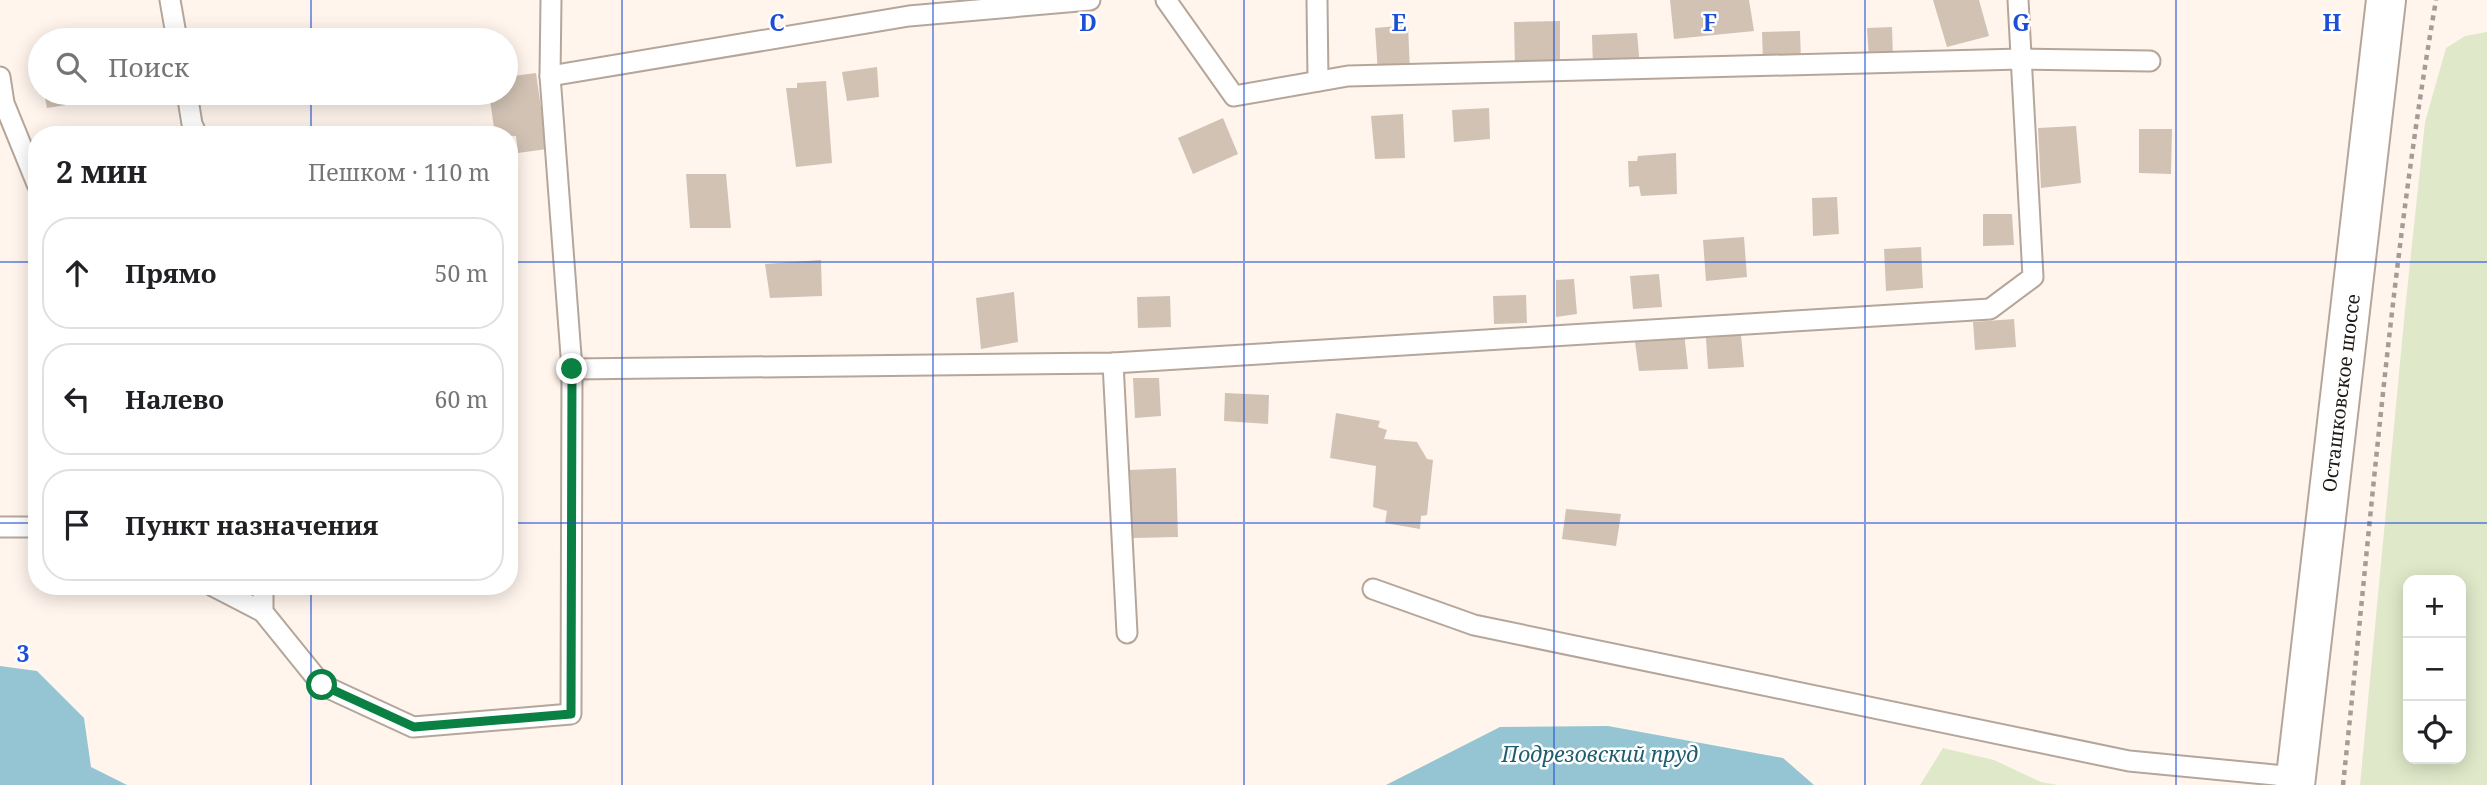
<!DOCTYPE html>
<html lang="ru">
<head>
<meta charset="utf-8">
<style>
	body { margin:0; font-family:"Noto Serif",serif; background:#f6f6f6; color:#202124 }
	.controls { position:absolute; right:21px; bottom:21px; display:grid; overflow:hidden; border-radius:14px; box-shadow:0 4px 18px #0003 }
	.controls button { width:63px; height:63px; display:grid; place-items:center; padding:0; border:0; border-bottom:2px solid #e0e0e0; background:#fff; color:#202124; font:35px sans-serif }
	.stop { position:absolute; width:21px; height:21px; margin:-16px; border:5px solid #0b8043; border-radius:50%; background:#fff }
	.stop.end { background:#0b8043; border-color:#fff; box-shadow:0 2px 7px #0008 }
	.list { margin:0; padding:0; list-style:none }
	h2 { display:flex; justify-content:space-between; align-items:center; height:91px; margin:0; padding:0 28px; font-size:30px }
	h2 small { font-size:23px; font-weight:400; color:#757577 }
	.list li { display:grid; grid-template-columns:46px 1fr auto; gap:21px; align-items:center; box-sizing:border-box; height:112px; margin:0 14px 14px; padding:0 14px; border:2px solid #e0e0e0; border-radius:28px }
	.list b { display:block; font-size:26px; white-space:nowrap }
	.list em { font-size:23px; font-style:normal; color:#757577 }
	.icon { flex:none; width:38px; height:38px; fill:none; stroke:currentColor; stroke-width:2; stroke-linecap:round; stroke-linejoin:round }
	.map { position:relative; flex:none; width:2487px; height:785px; overflow:hidden }
	.search { position:absolute; background:#fff; box-shadow:0 4px 18px #0003; left:28px; top:28px; width:490px; height:77px; display:flex; align-items:center; gap:18px; box-sizing:border-box; padding:0 24px; border-radius:38px; color:#757577; font-size:26px }
	.panel { position:absolute; background:#fff; box-shadow:0 4px 18px #0003; left:28px; top:126px; width:490px; height:469px; border-radius:28px }
	.map>svg:first-child { display:block }
	.green { fill:#dfe9c9; fill-rule:evenodd }
	.water { fill:#95c5d3 }
	.building { fill:#d1c2b4 }
	.lines { fill:none; stroke-linecap:round; stroke-linejoin:round }
	.service-casing { stroke:#b5a699; stroke-width:23 }
	.secondary-casing { stroke:#b5a699; stroke-width:42 }
	.path { stroke:#a49c95; stroke-width:4.5; stroke-dasharray:5 5; stroke-linecap:butt }
	.service { stroke:#fff; stroke-width:19 }
	.secondary { stroke:#fff; stroke-width:38 }
	.route { stroke:#0b8043; stroke-width:9 }
	.grid { fill:none; stroke:#1d4ed8; stroke-width:2; stroke-opacity:0.55 }
	.labels { text-anchor:middle; stroke-width:5; stroke-linejoin:round; paint-order:stroke }
	.street-label { font-size:19px; fill:#1f1a15; stroke:#fff }
	.water-label { font-size:21px; font-style:italic; fill:#1f5d6d; stroke:#fff }
	.grid-label { font-size:23px; text-anchor:middle; font-weight:bold; fill:#1d4ed8; stroke:#fff; stroke-width:5; stroke-linejoin:round; paint-order:stroke }
</style>
</head>
<body>
<div class="map">
<svg width="2487" height="785" viewBox="0 0 2487 785">
	<rect width="100%" height="100%" fill="#fff5ed"/>
	<g class="green">
		<path d="M2487,32V785H2360L2405,310L2425,122L2446,48L2465,36ZM2408,580H2461V759H2408Z"/>
		<path d="M1943,748L1994,760L2041,782L2058,785H1920Z"/>
	</g>
	<g class="water">
		<path d="M0,666L37,671L84,718L91,767L127,785H0Z"/>
		<path d="M1608,726L1783,758L1814,785H1386L1500,727Z"/>
	</g>
	<g class="building">
		<path d="M1670,0H1749L1754,31L1674,39Z"/>
		<path d="M1933,0H1979L1989,36L1947,47Z"/>
		<path d="M1560,21V66L1515,67L1514,22Z"/>
		<path d="M1408,25L1410,72L1378,73L1375,28Z"/>
		<path d="M1892,27L1893,58L1869,59L1867,28Z"/>
		<path d="M1800,31L1801,62L1763,63L1762,32Z"/>
		<path d="M1637,33L1640,66L1593,68L1592,35Z"/>
		<path d="M877,67L879,97L847,101L842,72Z"/>
		<path d="M536,73L547,149L518,153L516,136L495,135L489,93H506V77Z"/>
		<path d="M826,81L832,163L796,167L786,88H797V83Z"/>
		<path d="M44,93H97L98,100L47,108Z"/>
		<path d="M1489,108L1490,139L1454,142L1452,110Z"/>
		<path d="M1403,114L1405,158L1375,159L1371,116Z"/>
		<path d="M1223,118L1238,154L1193,174L1178,138Z"/>
		<path d="M2076,126L2081,183L2041,188L2038,128Z"/>
		<path d="M2139,129H2172L2171,174L2139,173Z"/>
		<path d="M1676,153L1677,194L1641,196L1639,186L1629,187L1628,161H1637L1638,156Z"/>
		<path d="M686,174H726L731,228H690Z"/>
		<path d="M1837,197L1839,234L1813,236L1812,198Z"/>
		<path d="M1983,214H2012L2014,245L1983,246Z"/>
		<path d="M1744,237L1747,277L1706,281L1703,240Z"/>
		<path d="M1921,247L1923,288L1886,291L1884,249Z"/>
		<path d="M821,260L822,296L770,298L765,264Z"/>
		<path d="M1659,274L1662,307L1633,309L1630,276Z"/>
		<path d="M1574,279L1577,314L1556,317V280Z"/>
		<path d="M1014,292L1018,342L981,349L976,298Z"/>
		<path d="M1526,295L1527,323L1494,324L1493,296Z"/>
		<path d="M1170,296L1171,327L1138,328L1137,297Z"/>
		<path d="M2014,319L2016,347L1975,350L1973,322Z"/>
		<path d="M1684,332L1688,369L1639,371L1634,335Z"/>
		<path d="M1741,335L1744,367L1708,369L1706,338Z"/>
		<path d="M1133,378H1159L1161,416L1135,418Z"/>
		<path d="M1225,393L1269,395L1268,424L1224,421Z"/>
		<path d="M1336,413L1380,421L1378,427L1387,430L1384,439L1417,442L1427,459L1433,460L1427,515L1421,516L1420,529L1385,523L1387,511L1373,507L1376,466L1330,458Z"/>
		<path d="M1176,468L1178,537L1132,538L1130,470Z"/>
		<path d="M1566,509L1621,514L1616,546L1562,539Z"/>
	</g>
	<g class="lines">
		<defs>
			<g id="service">
				<path d="M170,0L177,40"/>
				<path d="M551,0L550,76L572,369"/>
				<path d="M1166,0L1234,96L1348,76L2021,59L2150,61"/>
				<path d="M1317,0L1318,81"/>
				<path d="M550,76L909,16L1090,0"/>
				<path d="M0,77L4,103L37,184"/>
				<path d="M187,93L192,124L197,135"/>
				<path d="M1113,363L1127,633"/>
				<path d="M0,527H37"/>
				<path d="M213,586L263,612"/>
				<path d="M263,586V612L322,685L413,727L571,714L572,369L1113,363L1990,309L2033,277L2018,0"/>
				<path d="M1373,589L1474,625L2129,761L2296,777"/>
			</g>
			<path id="secondary" d="M2295,785L2386,0"/>
		</defs>
		<use href="#service" class="service-casing"/>
		<use href="#secondary" class="secondary-casing"/>
		<path class="path" d="M2343,785C2371,523 2391,260 2436,0"/>
		<use href="#service" class="service"/>
		<use href="#secondary" class="secondary"/>
	</g>
	<g class="lines">
		<path class="route" d="M322,685L414,727L571,714L572,369"/>
	</g>
	<path class="grid" d="M311,0V40M622,0V785M933,0V785M1244,0V785M1554,0V785M1865,0V785M2176,0V785M311,93V135M0,262H37M509,262H2487M0,523H37M509,523H2487M311,586V785"/>
	<g class="labels">
		<g class="street-label">
			<text transform="translate(2341 393) rotate(-83)" y="7">Осташковское шоссе</text>
		</g>
		<g class="water-label">
			<text x="1600" y="762">Подрезовский пруд</text>
		</g>
	</g>
	<g class="grid-label">
		<text x="777" y="31">C</text>
		<text x="1088" y="31">D</text>
		<text x="1399" y="31">E</text>
		<text x="1710" y="31">F</text>
		<text x="2021" y="31">G</text>
		<text x="2332" y="31">H</text>
		<text x="23" y="662">3</text>
	</g>
</svg>
<div class="controls">
<button>+</button>
<button>−</button>
<button><svg class="icon" aria-label="locate" viewBox="0 0 24 24"><circle cx="12" cy="12" r="6"/><path d="M12 2v4M12 18v4M2 12h4M18 12h4"/></svg></button>
</div>
<div class="stop" style="left:322px;top:685px"></div>
<div class="stop end" style="left:572px;top:369px"></div>
<div class="search"><svg class="icon" aria-label="search" viewBox="0 0 24 24"><circle cx="10" cy="10" r="6"/><path d="M15 15l6 6"/></svg>Поиск</div>
<section class="panel">
<h2>2 мин<small>Пешком · 110 m</small></h2>
<ul class="list">
<li><svg class="icon" aria-label="ahead" viewBox="0 0 24 24"><path d="M12 20V5M6 11l6-6 6 6"/></svg><div><b>Прямо</b></div><em>50 m</em></li>
<li><svg class="icon" aria-label="left" viewBox="0 0 24 24"><path d="M17 20v-9H6M10 6l-5 5 5 5"/></svg><div><b>Налево</b></div><em>60 m</em></li>
<li><svg class="icon" aria-label="arrive" viewBox="0 0 24 24"><path d="M6 21V4h12l-3 4 3 4H6"/></svg><div><b>Пункт назначения</b></div></li>
</ul>
</section>
</div>
</body>
</html>
